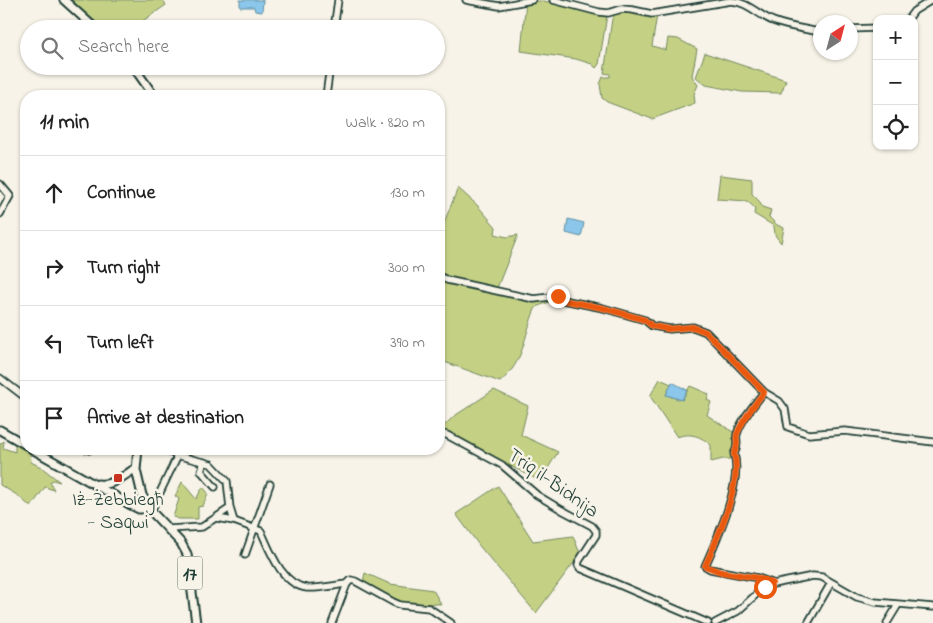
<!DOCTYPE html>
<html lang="en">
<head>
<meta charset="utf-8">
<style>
	body { margin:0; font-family:"Indie Flower",sans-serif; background:#f2f2f2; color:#222 }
	.controls { position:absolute; right:15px; top:15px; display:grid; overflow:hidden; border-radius:10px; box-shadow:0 1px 4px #0004 }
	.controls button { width:45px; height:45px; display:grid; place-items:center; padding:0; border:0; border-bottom:1px solid #e0e0e0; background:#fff; color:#222; font:25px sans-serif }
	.compass { position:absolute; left:813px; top:15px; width:45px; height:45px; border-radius:50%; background:#fff; box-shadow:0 1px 4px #0004; rotate:36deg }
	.stop { position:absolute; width:15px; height:15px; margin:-11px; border:4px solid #ea580c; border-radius:50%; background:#fff }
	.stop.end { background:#ea580c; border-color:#fff; box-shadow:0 1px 5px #0008 }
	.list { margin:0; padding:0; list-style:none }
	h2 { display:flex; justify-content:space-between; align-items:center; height:65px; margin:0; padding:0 20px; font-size:21px }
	h2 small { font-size:16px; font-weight:400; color:#767676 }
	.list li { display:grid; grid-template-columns:32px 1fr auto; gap:15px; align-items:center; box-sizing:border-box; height:75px; padding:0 20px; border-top:1px solid #e0e0e0 }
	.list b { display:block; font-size:19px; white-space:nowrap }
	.list em { font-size:16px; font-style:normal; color:#767676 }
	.icon { flex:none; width:28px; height:28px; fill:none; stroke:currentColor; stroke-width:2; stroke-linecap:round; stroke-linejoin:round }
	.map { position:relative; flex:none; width:933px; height:623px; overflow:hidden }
	.search { position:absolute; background:#fff; box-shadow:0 1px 4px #0004; left:20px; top:20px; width:425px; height:55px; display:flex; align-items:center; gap:12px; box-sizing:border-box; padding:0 18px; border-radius:28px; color:#767676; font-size:19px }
	.panel { position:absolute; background:#fff; box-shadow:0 1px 4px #0004; left:20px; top:90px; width:425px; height:365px; border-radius:20px }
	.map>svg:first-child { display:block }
	.green { fill:#c4d185; stroke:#72875c }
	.water { fill:#8bc6eb; stroke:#608fa2 }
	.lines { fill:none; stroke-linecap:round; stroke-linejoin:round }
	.minor-casing { stroke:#1f3d34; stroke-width:9 }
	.major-casing { stroke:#1f3d34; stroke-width:11 }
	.minor { stroke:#f7f3e8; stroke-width:5.5 }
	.major { stroke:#f7f3e8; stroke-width:7 }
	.route { stroke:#ea580c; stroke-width:6 }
	.poi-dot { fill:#c8321e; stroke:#f7f3e8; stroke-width:2 }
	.labels { text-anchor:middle; stroke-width:5; stroke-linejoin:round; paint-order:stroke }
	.shield { fill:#f7f3e8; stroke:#60746a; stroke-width:1 }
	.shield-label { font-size:19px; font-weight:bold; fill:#1f3d34 }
	.street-label { font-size:20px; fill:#1f3d34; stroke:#f7f3e8 }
	.poi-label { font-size:20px; fill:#1f3d34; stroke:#f7f3e8 }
</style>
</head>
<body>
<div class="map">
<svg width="933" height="623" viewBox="0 0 933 623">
	<rect width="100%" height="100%" fill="#f7f3e8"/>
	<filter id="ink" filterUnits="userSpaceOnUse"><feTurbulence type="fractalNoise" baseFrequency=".02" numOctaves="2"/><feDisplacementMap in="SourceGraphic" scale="10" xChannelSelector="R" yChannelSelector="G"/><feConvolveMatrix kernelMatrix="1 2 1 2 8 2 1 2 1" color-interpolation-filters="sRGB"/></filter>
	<g filter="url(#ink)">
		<g class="green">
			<path d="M69,0H163L166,5L131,29H102Z"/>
			<path d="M526,1H544L607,15L599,64L596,68L592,64L576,59L521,51Z"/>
			<path d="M624,10L657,15L652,46L666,50L668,38L678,39L697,49L692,76L698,85L694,94L695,103L652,119L607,102L602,98L600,84L603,77H610V74L604,73L612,19L615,12Z"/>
			<path d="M705,53L786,80L781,93L742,92L706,85L696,77Z"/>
			<path d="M720,175L752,179V194L759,201L762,207L771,210L769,217L777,225L784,228L781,243L775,235L774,226L754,214L755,208L747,201L717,199Z"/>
			<path d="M458,188L477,205L496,227L495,234L507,237L518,235L497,288L448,279L439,274V235Z"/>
			<path d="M439,277L535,300L558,299L538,306L535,309C523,338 525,361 500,382L439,360Z"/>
			<path d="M660,379L671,384L666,395L682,400L690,386L709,394L707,400L711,402L707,415L736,434L737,443L732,459H723L711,462V445C701,436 690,432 677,437L650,396Z"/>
			<path d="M494,390L528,406L521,435L558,452L540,481L440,430L453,417Z"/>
			<path d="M4,441L3,448L15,452V443L30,451L31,462L41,467L60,482L53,480L50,482L54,490L45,487L31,507L17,495L0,485V444Z"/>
			<path d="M182,482L196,499L203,487L208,493L203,506L198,507V519H179L173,517L179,499L175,496Z"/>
			<path d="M498,486L533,541L573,536L579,551L581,553L536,613L481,548L456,514Z"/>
			<path d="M365,573L390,584L433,590L441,604L397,603L363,582Z"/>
		</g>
		<g class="water">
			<path d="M240,0H263L262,12L255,11L254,7H240Z"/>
			<path d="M568,219L584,223L581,237L566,233Z"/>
			<path d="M672,382L687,390L682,400L666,395Z"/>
		</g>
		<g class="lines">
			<defs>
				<g id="minor">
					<path d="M466,0L499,6L532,0"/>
					<path d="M553,0L599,12L608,13L622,9L633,10L652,14L731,1C748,2 758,15 773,21C788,27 805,29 820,32"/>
					<path d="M908,19L914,11L932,0"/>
					<path d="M334,29L338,0"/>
					<path d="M850,29L877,28"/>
					<path d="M326,96L330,66"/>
					<path d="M0,184L10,196L0,214"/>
					<path d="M439,276L447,280L534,299L558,296L563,300L603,308L645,320L652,326L670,329L693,327L706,332L764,392L779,401L785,409L788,427L809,434L845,431L933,442"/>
					<path d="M0,378L26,398"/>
					<path d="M764,392C754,405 742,419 737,434C735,442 740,443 734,454C743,482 717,539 705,566L710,569L758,578L772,583"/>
					<path d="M439,433L447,435L502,465L537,495L562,510L592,526L596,531V535L579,561L578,565L580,568L708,623"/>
					<path d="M86,449L89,450L90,449"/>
					<path d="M163,449L176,455L211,464L227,481L230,508L234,521"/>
					<path d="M204,462L201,471L215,487"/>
					<path d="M147,509L153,507L176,459L175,449"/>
					<path d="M217,518L234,521L261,531C270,551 282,585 307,588C318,589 336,585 347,584L351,580L355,581L393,602L400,605L429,608L451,623"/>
					<path d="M168,529L202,527L230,508"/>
					<path d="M245,555L270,484"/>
					<path d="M332,623L347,584"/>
					<path d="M715,623L738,611L761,590L768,585L813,576L822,577L857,597L875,602L933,607"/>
					<path d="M808,623L831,583"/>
					<path d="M887,623L898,605"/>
				</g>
				<g id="major">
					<path d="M64,0L96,29"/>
					<path d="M133,66L154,96"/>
					<path d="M0,430L26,445"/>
					<path d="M32,449L129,504L139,509H147"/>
					<path d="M138,449L136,470L142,495L150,510L181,543L187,554L196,623"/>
					<path d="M98,484C112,486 122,477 133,470"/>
				</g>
			</defs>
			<use href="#minor" class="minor-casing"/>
			<use href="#major" class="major-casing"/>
			<use href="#minor" class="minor"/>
			<use href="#major" class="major"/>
		</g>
	</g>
	<g class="lines" filter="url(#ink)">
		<path class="route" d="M558,296L562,300L603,308L645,320L652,326L668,329L693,327L706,332L764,392C754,405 743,419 737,434C735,442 740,443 734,454C743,482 717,539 705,566L721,572L758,578L772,583L765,587"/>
	</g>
	<rect class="poi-dot" x="113" y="473" width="10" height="10" rx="2.5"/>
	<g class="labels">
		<rect class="shield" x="177.5" y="556.5" width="25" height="33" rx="4"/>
		<g class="shield-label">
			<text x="190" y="580">17</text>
		</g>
		<g class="street-label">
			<text transform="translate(554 482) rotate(35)" y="7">Triq il-Bidnija</text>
		</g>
		<g class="poi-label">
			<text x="118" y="505">Iż-Żebbiegħ<tspan x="118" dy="23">- Saqwi</tspan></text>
		</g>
	</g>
</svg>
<div class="controls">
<button>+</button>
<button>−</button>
<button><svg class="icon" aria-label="locate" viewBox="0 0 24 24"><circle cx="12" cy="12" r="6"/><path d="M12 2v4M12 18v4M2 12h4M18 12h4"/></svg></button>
</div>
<svg class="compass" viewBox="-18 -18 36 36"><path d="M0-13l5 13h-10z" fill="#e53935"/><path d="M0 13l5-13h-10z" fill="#767676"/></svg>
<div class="stop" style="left:765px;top:587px"></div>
<div class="stop end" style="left:558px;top:296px"></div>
<div class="search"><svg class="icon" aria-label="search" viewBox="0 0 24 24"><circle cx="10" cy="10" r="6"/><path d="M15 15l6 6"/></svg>Search here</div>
<section class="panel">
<h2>11 min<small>Walk · 820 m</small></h2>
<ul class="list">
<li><svg class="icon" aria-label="ahead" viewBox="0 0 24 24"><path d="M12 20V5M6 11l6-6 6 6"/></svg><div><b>Continue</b></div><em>130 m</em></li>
<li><svg class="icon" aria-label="right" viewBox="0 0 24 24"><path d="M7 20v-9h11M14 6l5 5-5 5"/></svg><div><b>Turn right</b></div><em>300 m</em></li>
<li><svg class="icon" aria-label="left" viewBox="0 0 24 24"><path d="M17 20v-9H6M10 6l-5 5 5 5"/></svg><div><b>Turn left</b></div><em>390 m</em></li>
<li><svg class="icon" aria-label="arrive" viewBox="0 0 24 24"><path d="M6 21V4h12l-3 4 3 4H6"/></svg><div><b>Arrive at destination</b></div></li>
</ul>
</section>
</div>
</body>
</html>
